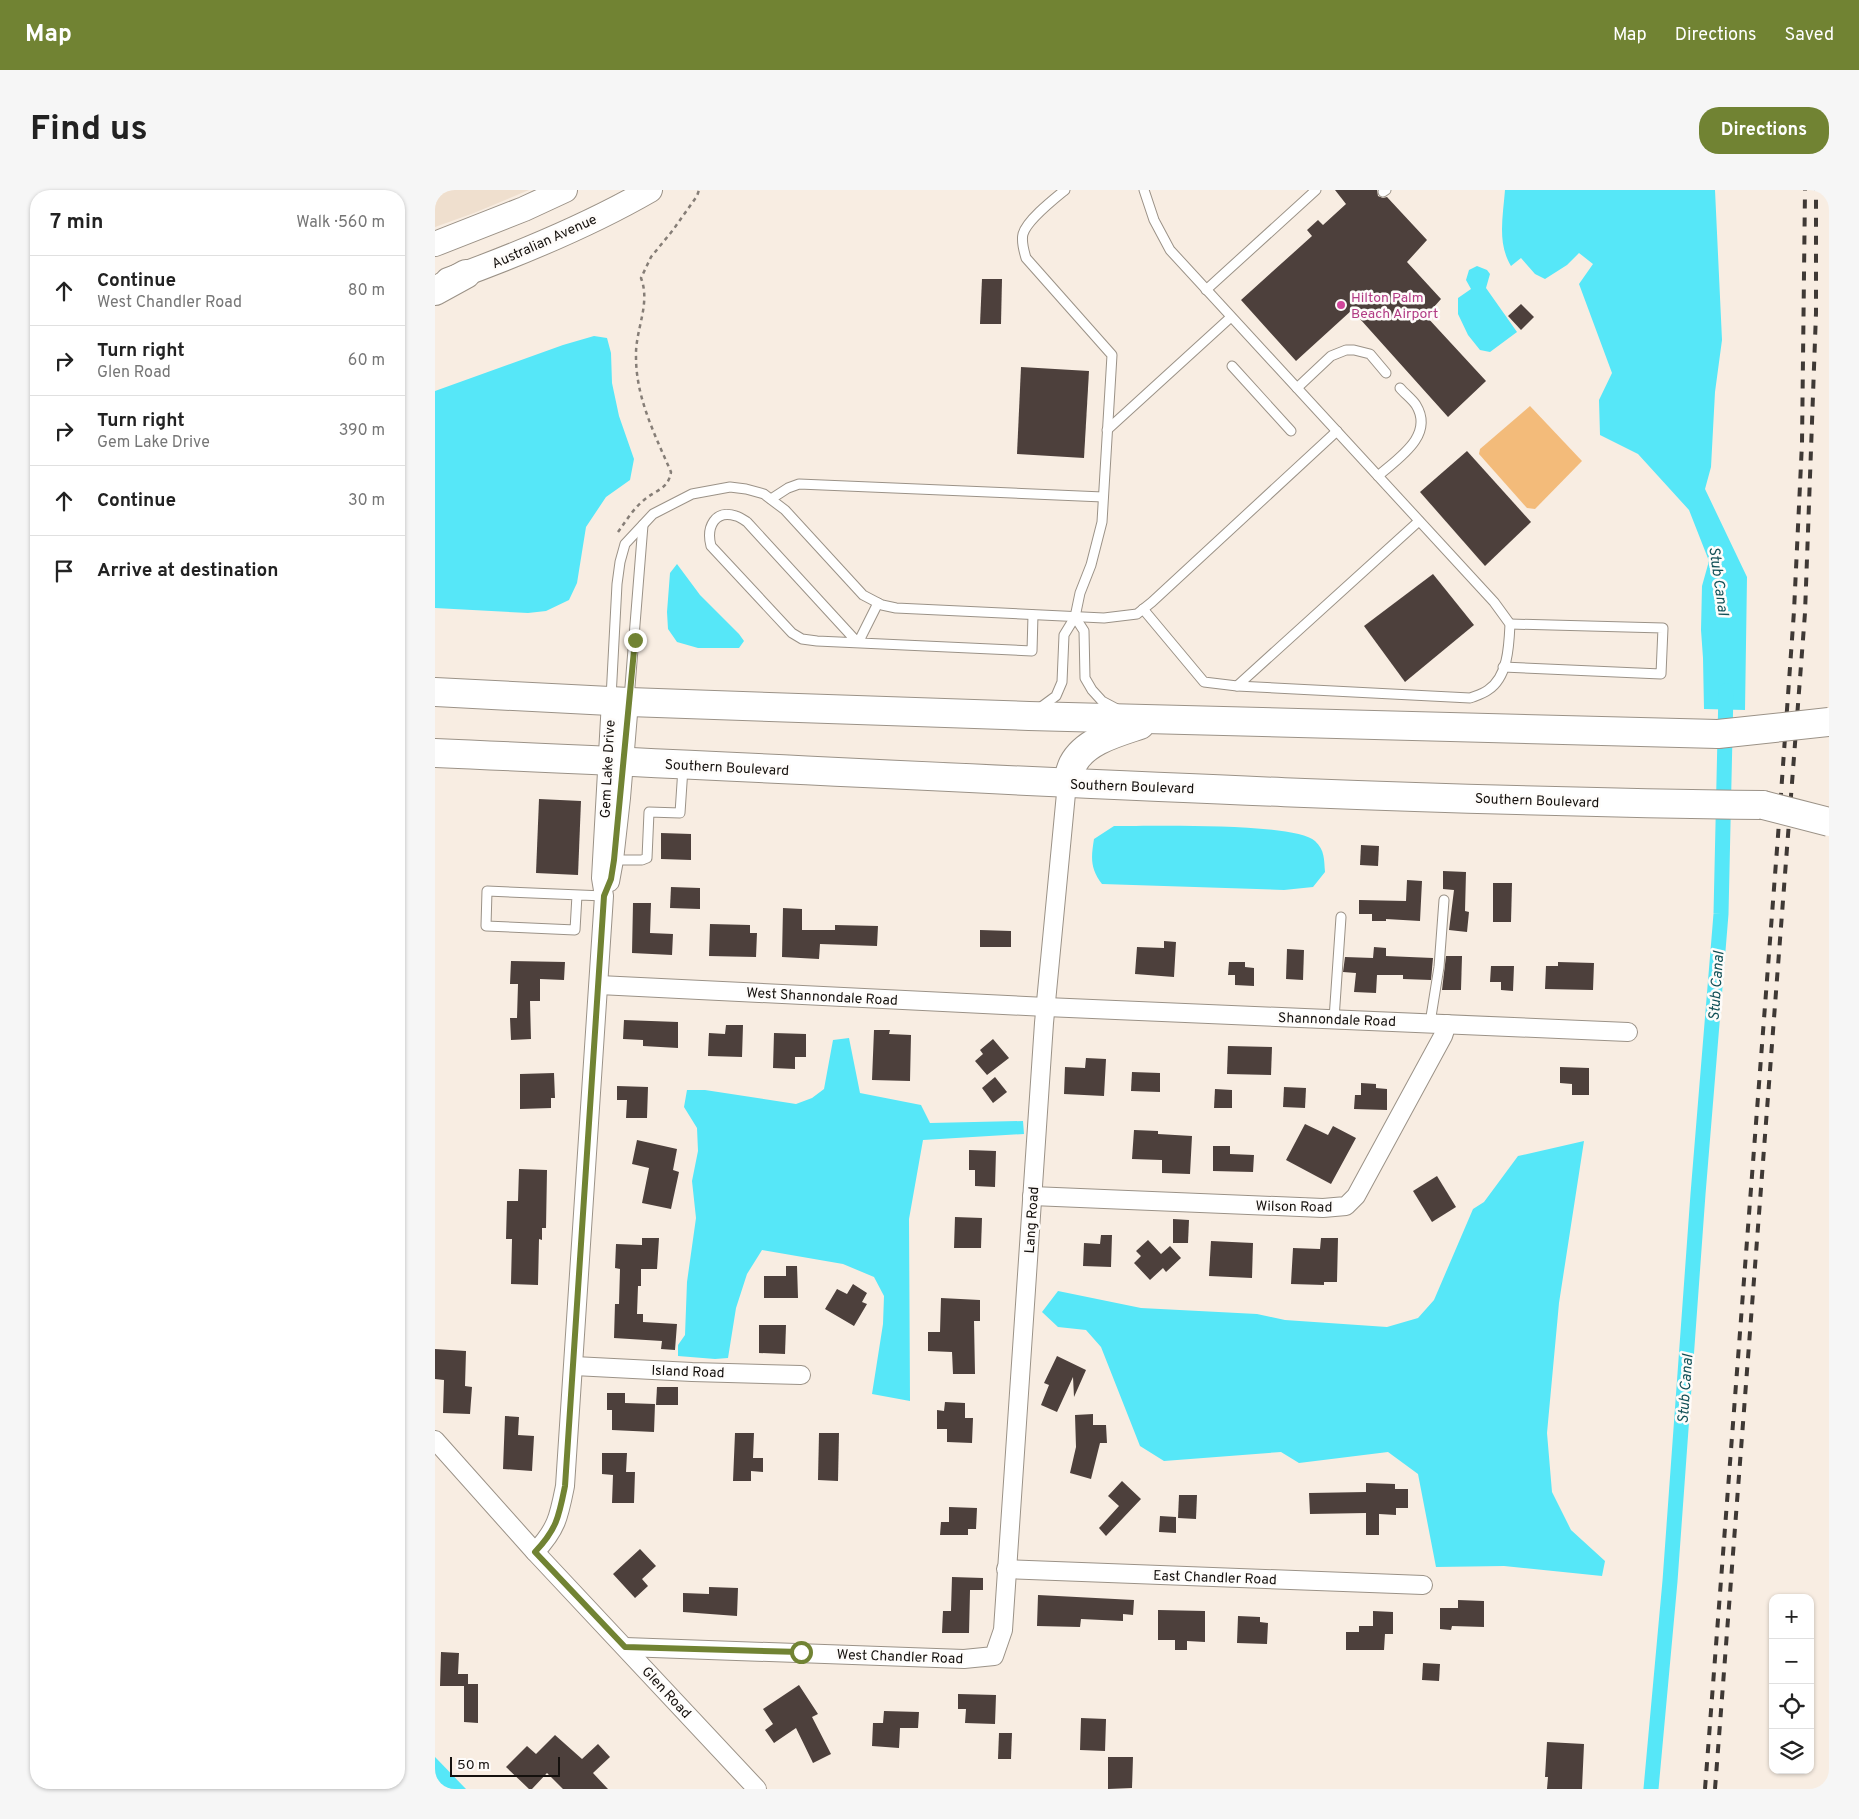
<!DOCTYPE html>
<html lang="en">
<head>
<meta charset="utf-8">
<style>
	body { margin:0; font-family:Overpass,sans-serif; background:#f6f6f6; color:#222 }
	.controls { position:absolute; right:15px; bottom:15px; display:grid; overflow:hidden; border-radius:10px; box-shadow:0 1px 4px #0004 }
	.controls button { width:45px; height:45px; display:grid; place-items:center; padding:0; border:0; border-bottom:1px solid #e0e0e0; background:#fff; color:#222; font:25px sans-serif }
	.scale { position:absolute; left:15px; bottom:12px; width:110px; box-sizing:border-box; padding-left:5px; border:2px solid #15110e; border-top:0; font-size:14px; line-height:18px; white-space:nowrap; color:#15110e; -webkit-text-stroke:4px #fefcfa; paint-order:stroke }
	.stop { position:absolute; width:15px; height:15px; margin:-11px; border:4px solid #718333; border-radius:50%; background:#fff }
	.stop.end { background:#718333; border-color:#fff; box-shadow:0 1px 5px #0008 }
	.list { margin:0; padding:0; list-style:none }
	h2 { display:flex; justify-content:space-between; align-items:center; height:65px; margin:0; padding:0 20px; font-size:21px }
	h2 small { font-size:16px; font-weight:400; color:#767676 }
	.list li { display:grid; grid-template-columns:32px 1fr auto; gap:15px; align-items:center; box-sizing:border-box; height:70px; padding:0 20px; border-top:1px solid #e0e0e0 }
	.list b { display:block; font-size:19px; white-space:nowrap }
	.list p { margin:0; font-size:16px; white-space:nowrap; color:#767676 }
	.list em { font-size:16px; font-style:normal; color:#767676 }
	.icon { flex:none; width:28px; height:28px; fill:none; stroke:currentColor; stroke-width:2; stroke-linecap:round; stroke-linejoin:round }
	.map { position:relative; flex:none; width:1394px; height:1599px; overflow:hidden; border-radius:20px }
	header { display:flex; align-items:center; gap:30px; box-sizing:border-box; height:70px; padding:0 25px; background:#718333; color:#fff }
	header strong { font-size:24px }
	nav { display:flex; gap:28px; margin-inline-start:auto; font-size:18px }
	.intro { display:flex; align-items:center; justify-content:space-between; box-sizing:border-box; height:120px; padding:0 30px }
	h1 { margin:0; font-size:35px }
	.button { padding:12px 22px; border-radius:20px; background:#718333; color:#fff; font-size:18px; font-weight:700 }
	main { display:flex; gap:30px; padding:0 30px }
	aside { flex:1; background:#fff; border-radius:20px; box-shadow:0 1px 4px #0004 }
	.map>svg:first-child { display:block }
	.built { fill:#efdfce }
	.green { fill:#f3bb7a }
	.water { fill:#56e7f8 }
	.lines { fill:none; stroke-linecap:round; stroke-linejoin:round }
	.canal { stroke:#56e7f8; stroke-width:15 }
	.building { fill:#4d403c }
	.lane-casing { stroke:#9b9287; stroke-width:11 }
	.street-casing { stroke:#9b9287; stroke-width:20 }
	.secondary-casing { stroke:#9b9287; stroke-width:26 }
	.highway-casing { stroke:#9b9287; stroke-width:30 }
	.path { stroke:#867e77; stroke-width:2.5; stroke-dasharray:4 4; stroke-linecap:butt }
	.lane { stroke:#fff; stroke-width:9 }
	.street { stroke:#fff; stroke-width:18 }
	.secondary { stroke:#fff; stroke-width:24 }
	.highway { stroke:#fff; stroke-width:28 }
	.rail { stroke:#3f3935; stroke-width:4; stroke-dasharray:9 9; stroke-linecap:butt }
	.highway-bridge-casing { stroke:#9b9287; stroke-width:30; stroke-linecap:butt }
	.highway-bridge { stroke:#fff; stroke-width:28 }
	.route { stroke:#718333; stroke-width:6 }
	.hotel-dot { fill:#d1479c; stroke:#fefcfa; stroke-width:2 }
	.labels { text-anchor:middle; stroke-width:5; stroke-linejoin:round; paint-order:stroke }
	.street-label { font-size:14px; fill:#15110e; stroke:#fefcfa }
	.hotel-label { font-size:14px; fill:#b23c85; stroke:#fefcfa; text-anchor:start }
	.water-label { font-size:15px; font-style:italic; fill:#115057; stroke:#fefcfa }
</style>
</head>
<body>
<header>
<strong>Map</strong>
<nav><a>Map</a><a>Directions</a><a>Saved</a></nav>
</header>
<div class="intro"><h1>Find us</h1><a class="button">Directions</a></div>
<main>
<aside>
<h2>7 min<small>Walk · 560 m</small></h2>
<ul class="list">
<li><svg class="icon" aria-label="ahead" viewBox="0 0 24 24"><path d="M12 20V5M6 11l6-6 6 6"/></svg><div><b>Continue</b><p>West Chandler Road</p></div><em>80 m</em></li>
<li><svg class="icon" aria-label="right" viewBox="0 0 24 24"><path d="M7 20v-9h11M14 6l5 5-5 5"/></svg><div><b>Turn right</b><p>Glen Road</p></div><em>60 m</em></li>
<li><svg class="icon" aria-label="right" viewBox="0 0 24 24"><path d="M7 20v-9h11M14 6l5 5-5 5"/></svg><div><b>Turn right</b><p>Gem Lake Drive</p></div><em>390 m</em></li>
<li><svg class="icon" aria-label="ahead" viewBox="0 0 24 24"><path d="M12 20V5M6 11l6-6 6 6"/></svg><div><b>Continue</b></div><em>30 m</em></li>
<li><svg class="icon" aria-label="arrive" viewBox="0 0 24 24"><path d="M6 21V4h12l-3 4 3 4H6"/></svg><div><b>Arrive at destination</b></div></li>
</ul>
</aside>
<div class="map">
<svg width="1394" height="1599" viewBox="0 0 1394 1599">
	<rect width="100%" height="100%" fill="#f8ede2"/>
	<path class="built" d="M0,0H94L39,23L0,37Z"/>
	<path class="green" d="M1095,216L1147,271L1100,319L1092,318L1044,264L1045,259Z"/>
	<g class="water">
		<path d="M1070,0H1280L1287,150L1280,202L1276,277L1270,299L1312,387L1310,520L1269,519L1268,468L1266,440L1267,396L1274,371L1254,320L1203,264L1165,245L1164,210L1177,183L1144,94L1158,74L1144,63L1132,75L1110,89L1100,84L1086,68L1076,76C1062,53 1068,26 1070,0Z"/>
		<path d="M1042,76L1052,80L1055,84L1051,98L1082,142L1055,162L1045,160L1033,145L1023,124V108L1036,99L1031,90L1034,80Z"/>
		<path d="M159,146L172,148L176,163L177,193L184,226L199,269L195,290L171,307L151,337L142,393L134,410L111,421L93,423L0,418V201L128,155Z"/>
		<path d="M242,374L265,405L304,444L309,451L304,458H263L242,452L233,439L232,422L235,383Z"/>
		<path d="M679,636C713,636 860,632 880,651C890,660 889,670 890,682L878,697L849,700L667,694C655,678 656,668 659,649Z"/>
		<path d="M414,848L425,903L486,915L495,933L588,931L589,944L488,950L474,1029L475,1211L437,1204L448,1134L449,1106L439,1087L408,1074L327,1060L312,1084L301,1118L293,1168L280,1169L243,1166V1155L250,1145L252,1092L261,1028L257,991L263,961L262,938L249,917L252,900H270L361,914L377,908L389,899L398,850Z"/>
		<path d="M1149,951L1124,1113L1112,1243L1117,1302L1136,1340L1170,1371L1167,1386L1069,1376L1001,1377L983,1284L953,1262L864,1273L846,1262L729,1271L705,1256L666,1157L651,1140L623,1137L607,1122L623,1101L706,1118L822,1124L850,1130L952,1137L983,1128L999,1110L1038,1019L1049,1012L1083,966Z"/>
		<path d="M0,1567L31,1599H0Z"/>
	</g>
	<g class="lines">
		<path class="canal" d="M1216,1599L1235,1391L1263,1004L1286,724L1291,501"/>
	</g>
	<g class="building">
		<path d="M900,0H942L943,6L948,8L952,7L992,50L972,72L1006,109L991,126L1051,191L1013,227L917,120L861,171L806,110L877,46L872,40L883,30L888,35L911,14Z"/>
		<path d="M547,89H567L566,134H545Z"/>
		<path d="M1086,114L1099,127L1086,140L1073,126Z"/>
		<path d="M586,177L654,181L649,268L582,264Z"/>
		<path d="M1032,261L1096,332L1050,376L985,302Z"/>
		<path d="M998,384L1039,435L970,492L929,436Z"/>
		<path d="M104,609L146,611L143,685L101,683Z"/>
		<path d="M226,643L256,644V670L226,669Z"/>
		<path d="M926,655L944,656L943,676L925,675Z"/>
		<path d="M1008,681L1031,682L1030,721L1034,722L1032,742L1014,740L1019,700L1008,699Z"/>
		<path d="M972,690L987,691L985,731L951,729V731H937V724H924V710L971,711Z"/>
		<path d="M1058,693H1077L1076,732H1058Z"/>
		<path d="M236,697L265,698V719L235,718Z"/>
		<path d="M198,713H216L215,743L238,744L237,765L197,763Z"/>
		<path d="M348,718L367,719V740H400V735L443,736L442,756L385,754L384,769L347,767Z"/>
		<path d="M275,734L315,735V743H322L321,767L274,766Z"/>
		<path d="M545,740L576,741V757H545Z"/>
		<path d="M729,751L741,752L739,787L700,784L702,757L729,758Z"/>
		<path d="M939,757L951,758V766L998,768L996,790L968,789V785H942L941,803L919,802L921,783L908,782L910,767L938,768Z"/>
		<path d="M852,759L869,760L868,790L851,789Z"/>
		<path d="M1011,766H1027L1026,800H1007Z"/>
		<path d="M76,771L130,772L129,790L105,789V811H95L96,849L76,850L75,828H82L83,794H75Z"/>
		<path d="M794,772H810V777L819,778V796L800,795V785H793Z"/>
		<path d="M1123,772L1159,773L1158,800L1110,799L1111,776H1123Z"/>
		<path d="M1056,776H1079L1078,801L1066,800V792H1055Z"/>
		<path d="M189,830L243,832V858L208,856V850L188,849Z"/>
		<path d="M291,835H308L307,867L273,866L274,843L290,844Z"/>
		<path d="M439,840H455L454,844L476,845L475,891L437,890Z"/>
		<path d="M339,843L371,844V867H360V879L338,878Z"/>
		<path d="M558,849L574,868L552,885L540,871L548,864L545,860Z"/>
		<path d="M793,856L837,857L836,885L792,884Z"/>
		<path d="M651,868L671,869L669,906L629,904L630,877L650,878Z"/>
		<path d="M1125,877L1154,878V905H1137V894L1125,893Z"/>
		<path d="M697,882L725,883V902L696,901Z"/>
		<path d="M119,883L120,908H116V918L85,919V884Z"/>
		<path d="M560,887L572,902L558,913L547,898Z"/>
		<path d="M926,893L941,894V898L952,899V920L919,919L920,905H926Z"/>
		<path d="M182,896L213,897L212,928H191L192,910H182Z"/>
		<path d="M849,897L871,898L870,918L848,917Z"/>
		<path d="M780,899L797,900V918H779Z"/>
		<path d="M870,934L893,945L898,936L921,948L896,994L851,970Z"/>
		<path d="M699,940L723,941V944L757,946L755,984L727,983V970L697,969Z"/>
		<path d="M202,950L242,959L238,980L244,982L236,1019L207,1013L214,978L197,974Z"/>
		<path d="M778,956H795V964L819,965L818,982L778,981Z"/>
		<path d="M534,960L561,961L560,997L540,996V980H534Z"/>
		<path d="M84,979L112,980L111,1038H107V1050L104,1049L103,1095L76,1094L77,1049H71L72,1011H83Z"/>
		<path d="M1002,986L1021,1017L997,1032L978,1001Z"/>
		<path d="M520,1027L547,1028L546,1058H519Z"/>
		<path d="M738,1029L754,1030L753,1053H738Z"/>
		<path d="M666,1045H677L676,1077L648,1076L649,1053L665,1054Z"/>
		<path d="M207,1048H224L222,1079H206V1096H203L202,1124H208V1132L242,1134L240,1160L226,1159L227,1151L179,1148L180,1114H184L185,1079L180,1078L181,1054L207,1055Z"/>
		<path d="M886,1048H903L902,1092H889V1095L856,1094L858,1058L885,1059Z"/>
		<path d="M713,1050L726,1064L735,1056L746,1068L731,1082L728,1078L715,1090L699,1073L706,1066L701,1061Z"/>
		<path d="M776,1051L818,1053L817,1088L774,1086Z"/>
		<path d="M351,1076H362L363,1108H329V1086H351Z"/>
		<path d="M418,1094L432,1103L427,1112L432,1114L419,1136L390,1119L402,1099L412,1104Z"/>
		<path d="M506,1108L545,1110V1131H539L540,1184H518L517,1162L493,1161V1142H505Z"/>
		<path d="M324,1135H351L350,1164L324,1163Z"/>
		<path d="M0,1159L31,1161L30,1196L37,1197L35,1224L8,1223L9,1190L0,1189Z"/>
		<path d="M622,1166L651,1180L639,1207L638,1187L622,1222L606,1215L614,1195L609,1193Z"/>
		<path d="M222,1197H243V1215H221Z"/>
		<path d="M172,1203H190V1213L220,1214L219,1242L177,1240V1220H172Z"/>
		<path d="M510,1212L530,1213V1228H538L537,1253L512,1252V1239H502V1220L509,1221Z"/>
		<path d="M658,1224V1235H671L672,1253H665L656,1289L635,1283L641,1257L640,1225Z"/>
		<path d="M70,1226L84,1227L83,1245L99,1246L97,1281L68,1279Z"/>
		<path d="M300,1243H319L318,1268H328V1282L316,1281V1291H298Z"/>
		<path d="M384,1243H404L403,1291L383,1290Z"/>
		<path d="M167,1263H192L191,1282H200L199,1313H177L178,1285L167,1284Z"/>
		<path d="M687,1291L706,1309L671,1346L664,1338L684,1316L673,1306Z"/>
		<path d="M931,1293L960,1294V1299H973V1318H961V1325L944,1324V1345H931V1323L875,1324L874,1303L931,1302Z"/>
		<path d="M744,1305H762L761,1329L743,1328Z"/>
		<path d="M514,1317L542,1318L541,1339H533V1345H505L506,1332H514Z"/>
		<path d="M725,1326L741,1327V1343L724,1342Z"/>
		<path d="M205,1359L221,1376L207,1389L213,1396L200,1408L178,1384Z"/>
		<path d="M517,1387L548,1388V1400H535L534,1443H507L508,1421H516Z"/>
		<path d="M274,1397L303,1398L302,1426L248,1422V1403L274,1404Z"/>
		<path d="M603,1405L699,1410L698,1425L688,1424V1431L646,1429L645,1437L602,1436Z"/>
		<path d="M1023,1410L1049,1411V1437L1017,1436L1016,1440L1005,1439V1418H1023Z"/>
		<path d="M723,1420L770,1421V1452L752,1451V1460H740V1450H723Z"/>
		<path d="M938,1421L958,1422V1444H950L949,1460H911V1442H924V1436H938Z"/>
		<path d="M803,1426L825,1427V1432L833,1433L832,1454L802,1453Z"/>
		<path d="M6,1462L24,1463L23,1484H33V1494H43V1533L29,1532V1496H5Z"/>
		<path d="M988,1473L1005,1474L1004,1491L987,1490Z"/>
		<path d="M364,1495L383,1524L377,1527L396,1564L378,1573L361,1538L339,1553L330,1540L338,1534L328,1519Z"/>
		<path d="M523,1504L561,1505L560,1534L530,1533L531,1519H523Z"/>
		<path d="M449,1521L484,1522L483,1538H465L464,1558L437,1556L438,1533H448Z"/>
		<path d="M646,1528L671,1529L670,1561L645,1560Z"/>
		<path d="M564,1543H577L576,1569H563Z"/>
		<path d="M120,1545L147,1569L163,1554L175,1567L158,1583L173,1599H128L112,1583L97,1599H94L71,1577L92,1556L101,1564Z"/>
		<path d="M1112,1552L1149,1554L1147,1599H1112L1113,1587H1110Z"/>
		<path d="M673,1567H698L697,1598L673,1599Z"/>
	</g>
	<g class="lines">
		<defs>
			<g id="lane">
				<path d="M948,2L951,0"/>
				<path d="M771,100L881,0"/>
				<path d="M797,176L856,241"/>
				<path d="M862,198L896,166L911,160H919L935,164L951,183"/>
				<path d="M672,240L796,127"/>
				<path d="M943,286C962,269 1000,246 981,215C977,209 970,204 965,198"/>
				<path d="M336,309L353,298L364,294L668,307"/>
				<path d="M443,413L423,453L312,332C309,330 305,327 301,326C280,319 271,337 276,356L357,443L367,449L382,451L597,461L598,425"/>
				<path d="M708,419L769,492L802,496L1035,508C1040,506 1048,504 1053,500C1073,487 1074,456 1075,434L1059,412L735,60L719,30L709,0"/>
				<path d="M640,427L649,441L650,488L657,500L667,511L684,520"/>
				<path d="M1068,477L1226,484L1228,438L1075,434"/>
				<path d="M802,496L984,331"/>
				<path d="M176,508L182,394L185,372L190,354L218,324L257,304L295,297L311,299L329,304L350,320L428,405L447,415L461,418L669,428L702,424L717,412L902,241"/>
				<path d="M194,509L208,335"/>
				<path d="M602,520L621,506L627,492L629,445L640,427L645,403L656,375L667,332L677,165L591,68C589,61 586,52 588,44C592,30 619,9 630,0"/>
				<path d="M179,670H207L212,668L214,622L245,623L248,578"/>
				<path d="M142,705L140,740L51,736L52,701L169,706"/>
				<path d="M899,829L906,727"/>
				<path d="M995,833L1004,777L1009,710"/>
			</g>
			<g id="street">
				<path d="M175,692L179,670L186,608L194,512"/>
				<path d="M164,795L611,817L1193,842"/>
				<path d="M597,1006L888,1018L911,1016L921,1006L1008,846L1012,834"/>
				<path d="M139,1176L257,1182L366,1185"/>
				<path d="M0,1250L100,1362L322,1599"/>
				<path d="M100,1362C122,1339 124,1326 130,1296L169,706L166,688L176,511"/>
				<path d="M571,1379L988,1395"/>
				<path d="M190,1457L529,1469L559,1466L568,1440L609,833L632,593"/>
			</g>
			<g id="secondary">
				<path d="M0,54L89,19L130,0"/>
				<path d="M13,90C82,65 151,37 215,0"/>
			</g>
			<g id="highway">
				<path d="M0,101L31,84"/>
				<path d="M0,502L194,512L594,526L1283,544"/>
				<path d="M0,563C442,582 885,610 1328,615"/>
				<path d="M632,593C634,587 635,580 638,574C650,551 681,543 705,535"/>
			</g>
		</defs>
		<use href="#lane" class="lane-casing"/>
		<use href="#street" class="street-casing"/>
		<use href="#secondary" class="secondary-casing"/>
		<use href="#highway" class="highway-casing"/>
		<path class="path" d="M183,342C191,331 198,319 209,310C220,300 233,300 236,282C220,245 201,208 201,167C200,140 216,114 206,88L216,67L238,40L262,6L264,0"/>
		<use href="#lane" class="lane"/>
		<use href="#street" class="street"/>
		<use href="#secondary" class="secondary"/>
		<use href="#highway" class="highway"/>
		<g class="rail">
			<path d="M1270,1599L1343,646L1359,421L1367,253L1370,0"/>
			<path d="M1280,1599L1370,423L1381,123V0"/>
		</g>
		<defs>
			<g id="highway-bridge">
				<path d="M1283,544L1394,532"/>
				<path d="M1328,615L1394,632"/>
			</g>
		</defs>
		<use href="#highway-bridge" class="highway-bridge-casing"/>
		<use href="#highway-bridge" class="highway-bridge"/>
	</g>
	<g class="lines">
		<path class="route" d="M200,450L179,670L176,689L169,706L130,1296C124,1326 122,1339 100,1362L190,1457L366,1462"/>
	</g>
	<circle class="hotel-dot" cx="906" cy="115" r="5"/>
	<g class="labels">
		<g class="street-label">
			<text transform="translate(109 51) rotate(-24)" y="5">Australian Avenue</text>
			<text transform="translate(292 577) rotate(3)" y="5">Southern Boulevard</text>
			<text transform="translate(172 579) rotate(-87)" y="5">Gem Lake Drive</text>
			<text transform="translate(697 596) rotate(2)" y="5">Southern Boulevard</text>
			<text transform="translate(1102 610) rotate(2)" y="5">Southern Boulevard</text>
			<text transform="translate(387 806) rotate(3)" y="5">West Shannondale Road</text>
			<text transform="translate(902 829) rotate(2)" y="5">Shannondale Road</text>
			<text transform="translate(859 1016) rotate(1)" y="5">Wilson Road</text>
			<text transform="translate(596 1030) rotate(-86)" y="5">Lang Road</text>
			<text transform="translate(253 1181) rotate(2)" y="5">Island Road</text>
			<text transform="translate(780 1387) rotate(2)" y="5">East Chandler Road</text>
			<text transform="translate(465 1466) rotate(2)" y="5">West Chandler Road</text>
			<text transform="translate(232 1502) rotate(47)" y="5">Glen Road</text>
		</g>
		<g class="hotel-label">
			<text x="916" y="112">Hilton Palm<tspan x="916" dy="16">Beach Airport</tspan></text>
		</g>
		<g class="water-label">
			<text transform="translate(1284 391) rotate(82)" y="5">Stub Canal</text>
			<text transform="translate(1281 796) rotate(-86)" y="5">Stub Canal</text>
			<text transform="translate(1250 1199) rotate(-86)" y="5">Stub Canal</text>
		</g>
	</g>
</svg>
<div class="controls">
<button>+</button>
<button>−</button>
<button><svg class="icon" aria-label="locate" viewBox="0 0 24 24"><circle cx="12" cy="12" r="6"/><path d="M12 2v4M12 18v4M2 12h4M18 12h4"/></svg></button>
<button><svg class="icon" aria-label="layers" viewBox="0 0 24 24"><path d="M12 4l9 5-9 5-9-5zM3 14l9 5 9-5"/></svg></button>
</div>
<div class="scale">50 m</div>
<div class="stop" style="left:366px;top:1462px"></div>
<div class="stop end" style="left:200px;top:450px"></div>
</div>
</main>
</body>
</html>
